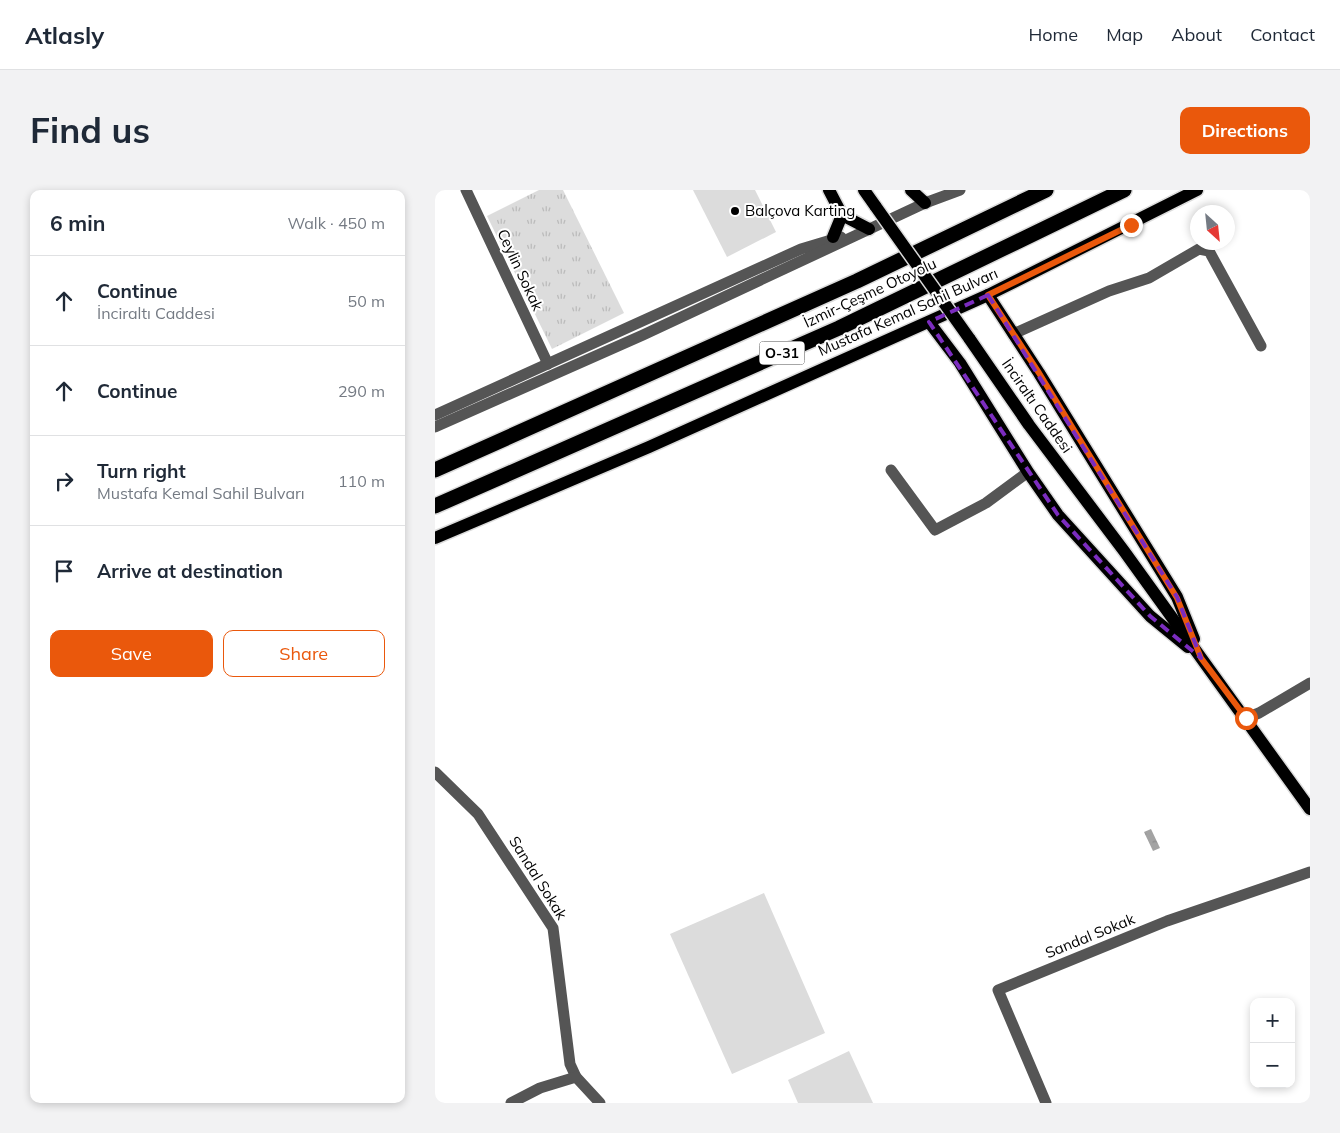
<!DOCTYPE html>
<html lang="en">
<head>
<meta charset="utf-8">
<style>
	body { margin:0; font-family:Mulish,sans-serif; background:#f2f2f3; color:#1f2937 }
	.controls { position:absolute; right:15px; bottom:15px; display:grid; overflow:hidden; border-radius:10px; box-shadow:0 2px 8px #0003 }
	.controls button { width:45px; height:45px; display:grid; place-items:center; padding:0; border:0; border-bottom:1px solid #e0e1e3; background:#fff; color:#1f2937; font:25px sans-serif }
	.compass { position:absolute; left:755px; top:15px; width:45px; height:45px; border-radius:50%; background:#fff; box-shadow:0 2px 8px #0003; rotate:153deg }
	.stop { position:absolute; width:15px; height:15px; margin:-11px; border:4px solid #ea580c; border-radius:50%; background:#fff }
	.stop.end { background:#ea580c; border-color:#fff; box-shadow:0 1px 5px #0008 }
	.list { margin:0; padding:0; list-style:none }
	h2 { display:flex; justify-content:space-between; align-items:center; height:65px; margin:0; padding:0 20px; font-size:21px }
	h2 small { font-size:16px; font-weight:400; color:#747a83 }
	.list li { display:grid; grid-template-columns:32px 1fr auto; gap:15px; align-items:center; box-sizing:border-box; height:90px; padding:0 20px; border-top:1px solid #e0e1e3 }
	.list b { display:block; font-size:19px; white-space:nowrap }
	.list p { margin:0; font-size:16px; white-space:nowrap; color:#747a83 }
	.list em { font-size:16px; font-style:normal; color:#747a83 }
	.actions { display:flex; gap:10px; padding:15px 20px }
	.actions a { flex:1; padding:11px 0; border:1px solid #ea580c; border-radius:10px; text-align:center; font-size:18px; color:#ea580c }
	.actions .main { background:#ea580c; color:#fff }
	.icon { flex:none; width:28px; height:28px; fill:none; stroke:currentColor; stroke-width:2; stroke-linecap:round; stroke-linejoin:round }
	.map { position:relative; flex:none; width:875px; height:913px; overflow:hidden; border-radius:10px }
	header { display:flex; align-items:center; gap:30px; box-sizing:border-box; height:70px; padding:0 25px; background:#fff; border-bottom:1px solid #e0e1e3 }
	header strong { font-size:24px }
	nav { display:flex; gap:28px; margin-inline-start:auto; font-size:18px }
	.intro { display:flex; align-items:center; justify-content:space-between; box-sizing:border-box; height:120px; padding:0 30px }
	h1 { margin:0; font-size:35px }
	.button { padding:12px 22px; border-radius:10px; background:#ea580c; color:#fff; font-size:18px; font-weight:700 }
	main { display:flex; gap:30px; padding:0 30px }
	aside { flex:1; background:#fff; border-radius:10px; box-shadow:0 2px 8px #0003 }
	.map>svg:first-child { display:block }
	.green { fill:#dcdcdc }
	.park { fill:url(#park-tufts) }
	.water { fill:url(#water-ripples) }
	.lines { fill:none; stroke-linecap:round; stroke-linejoin:round }
	.major-casing { stroke:#dbdbdb; stroke-width:15 }
	.highway-casing { stroke:#dbdbdb; stroke-width:18 }
	.minor { stroke:#555; stroke-width:11 }
	.major { stroke:#000; stroke-width:12 }
	.highway { stroke:#000; stroke-width:15 }
	.major-bridge-casing { stroke:#dbdbdb; stroke-width:15; stroke-linecap:butt }
	.major-bridge { stroke:#000; stroke-width:12 }
	.route { stroke:#ea580c; stroke-width:6 }
	.marked { fill:none; stroke:#7b2cbf; stroke-width:4; stroke-dasharray:10 6; stroke-linejoin:round }
	.poi-dot { fill:#000; stroke:#fff; stroke-width:2 }
	.labels { text-anchor:middle; stroke-width:4; stroke-linejoin:round; paint-order:stroke }
	.shield { fill:#fff; stroke:#4c4c4c; stroke-width:1 }
	.shield-label { font-size:14px; font-weight:bold; fill:#000 }
	.poi-label { font-size:15px; fill:#000; stroke:#fff; text-anchor:start }
	.street-label { font-size:15px; fill:#000; stroke:#fff }
</style>
</head>
<body>
<header>
<strong>Atlasly</strong>
<nav><a>Home</a><a>Map</a><a>About</a><a>Contact</a></nav>
</header>
<div class="intro"><h1>Find us</h1><a class="button">Directions</a></div>
<main>
<aside>
<h2>6 min<small>Walk · 450 m</small></h2>
<ul class="list">
<li><svg class="icon" aria-label="ahead" viewBox="0 0 24 24"><path d="M12 20V5M6 11l6-6 6 6"/></svg><div><b>Continue</b><p>İnciraltı Caddesi</p></div><em>50 m</em></li>
<li><svg class="icon" aria-label="ahead" viewBox="0 0 24 24"><path d="M12 20V5M6 11l6-6 6 6"/></svg><div><b>Continue</b></div><em>290 m</em></li>
<li><svg class="icon" aria-label="right" viewBox="0 0 24 24"><path d="M7 20v-9h11M14 6l5 5-5 5"/></svg><div><b>Turn right</b><p>Mustafa Kemal Sahil Bulvarı</p></div><em>110 m</em></li>
<li><svg class="icon" aria-label="arrive" viewBox="0 0 24 24"><path d="M6 21V4h12l-3 4 3 4H6"/></svg><div><b>Arrive at destination</b></div></li>
</ul>
<div class="actions"><a class="main">Save</a><a>Share</a></div>
</aside>
<div class="map">
<svg width="875" height="913" viewBox="0 0 875 913">
	<defs>
		<pattern id="park-tufts" width="24" height="20" patternUnits="userSpaceOnUse" patternTransform="scale(1.25)"><rect width="24" height="20" fill="#dcdcdc"/><path d="M3 7l-1-3M5 7V3M7 7l1-3M15 17l-1-3M17 17v-4M19 17l1-3" fill="none" stroke="#bbb"/></pattern>
		<pattern id="water-ripples" width="26" height="14" patternUnits="userSpaceOnUse" patternTransform="scale(1.25)"><rect width="26" height="14" fill="#a3a3a3"/><path d="M2 4q2-2 4 0t4 0M15 11q2-2 4 0t4 0" fill="none" stroke="#8b8b8b"/></pattern>
	</defs>
	<rect width="100%" height="100%" fill="#fff"/>
	<g class="green">
		<path d="M258,0H320L341,42L292,67Z"/>
		<path d="M329,703L390,843L297,884L235,744Z"/>
		<path d="M414,861L438,913H363L353,890Z"/>
	</g>
	<path class="park" d="M104,0H128L189,123L117,159L52,26Z"/>
	<path class="water" d="M716,639L725,658L718,661L709,642Z"/>
	<g class="lines">
		<defs>
			<g id="major">
				<path d="M394,0L407,25L434,39"/>
				<path d="M429,0L441,17"/>
				<path d="M476,0L490,13"/>
				<path d="M398,47L407,25"/>
				<path d="M553,105L604,183L742,407L759,449"/>
				<path d="M494,132L525,173L593,282L623,325L715,426L753,457"/>
				<path d="M534,148L594,235L689,361L875,619"/>
				<path d="M0,348L214,257L553,105L762,0"/>
			</g>
			<g id="highway">
				<path d="M0,280L422,91L611,0"/>
				<path d="M0,316L404,138L689,0"/>
			</g>
		</defs>
		<use href="#major" class="major-casing"/>
		<use href="#highway" class="highway-casing"/>
		<g class="minor">
			<path d="M31,0L113,174"/>
			<path d="M578,144L674,101L714,88L764,59L774,61L826,156"/>
			<path d="M0,225L366,59L406,47"/>
			<path d="M0,237L208,145L490,13L525,0"/>
			<path d="M456,280L500,340L551,313L593,282"/>
			<path d="M811,528L824,523L875,493"/>
			<path d="M0,582L43,624L118,738L135,874L141,887L165,913"/>
			<path d="M76,913L105,898L141,887"/>
			<path d="M611,913L563,800L732,731L875,682"/>
		</g>
		<use href="#major" class="major"/>
		<use href="#highway" class="highway"/>
		<defs>
			<path id="major-bridge" d="M441,17L534,148"/>
		</defs>
		<use href="#major-bridge" class="major-bridge-casing"/>
		<use href="#major-bridge" class="major-bridge"/>
	</g>
	<g class="lines">
		<path class="route" d="M696,35L553,105L604,183L742,408L766,468L811,528"/>
	</g>
	<path class="marked" d="M553,105L742,407L766,468L715,426L623,325L494,132Z"/>
	<circle class="poi-dot" cx="300" cy="21" r="5"/>
	<g class="labels">
		<rect class="shield" x="324.5" y="151.5" width="45" height="23" rx="4"/>
		<g class="shield-label">
			<text x="347" y="168">O-31</text>
		</g>
		<g class="poi-label">
			<text x="310" y="26">Balçova Karting</text>
		</g>
		<g class="street-label">
			<text transform="translate(85 80) rotate(65)" y="5">Ceylin Sokak</text>
			<text transform="translate(435 103) rotate(-25)" y="5">İzmir-Çeşme Otoyolu</text>
			<text transform="translate(473 122) rotate(-24)" y="5">Mustafa Kemal Sahil Bulvarı</text>
			<text transform="translate(602 216) rotate(55)" y="5">İnciraltı Caddesi</text>
			<text transform="translate(103 688) rotate(58)" y="5">Sandal Sokak</text>
			<text transform="translate(655 746) rotate(-22)" y="5">Sandal Sokak</text>
		</g>
	</g>
</svg>
<div class="controls">
<button>+</button>
<button>−</button>
</div>
<svg class="compass" viewBox="-18 -18 36 36"><path d="M0-13l5 13h-10z" fill="#e53935"/><path d="M0 13l5-13h-10z" fill="#747a83"/></svg>
<div class="stop" style="left:811px;top:528px"></div>
<div class="stop end" style="left:696px;top:35px"></div>
</div>
</main>
</body>
</html>
